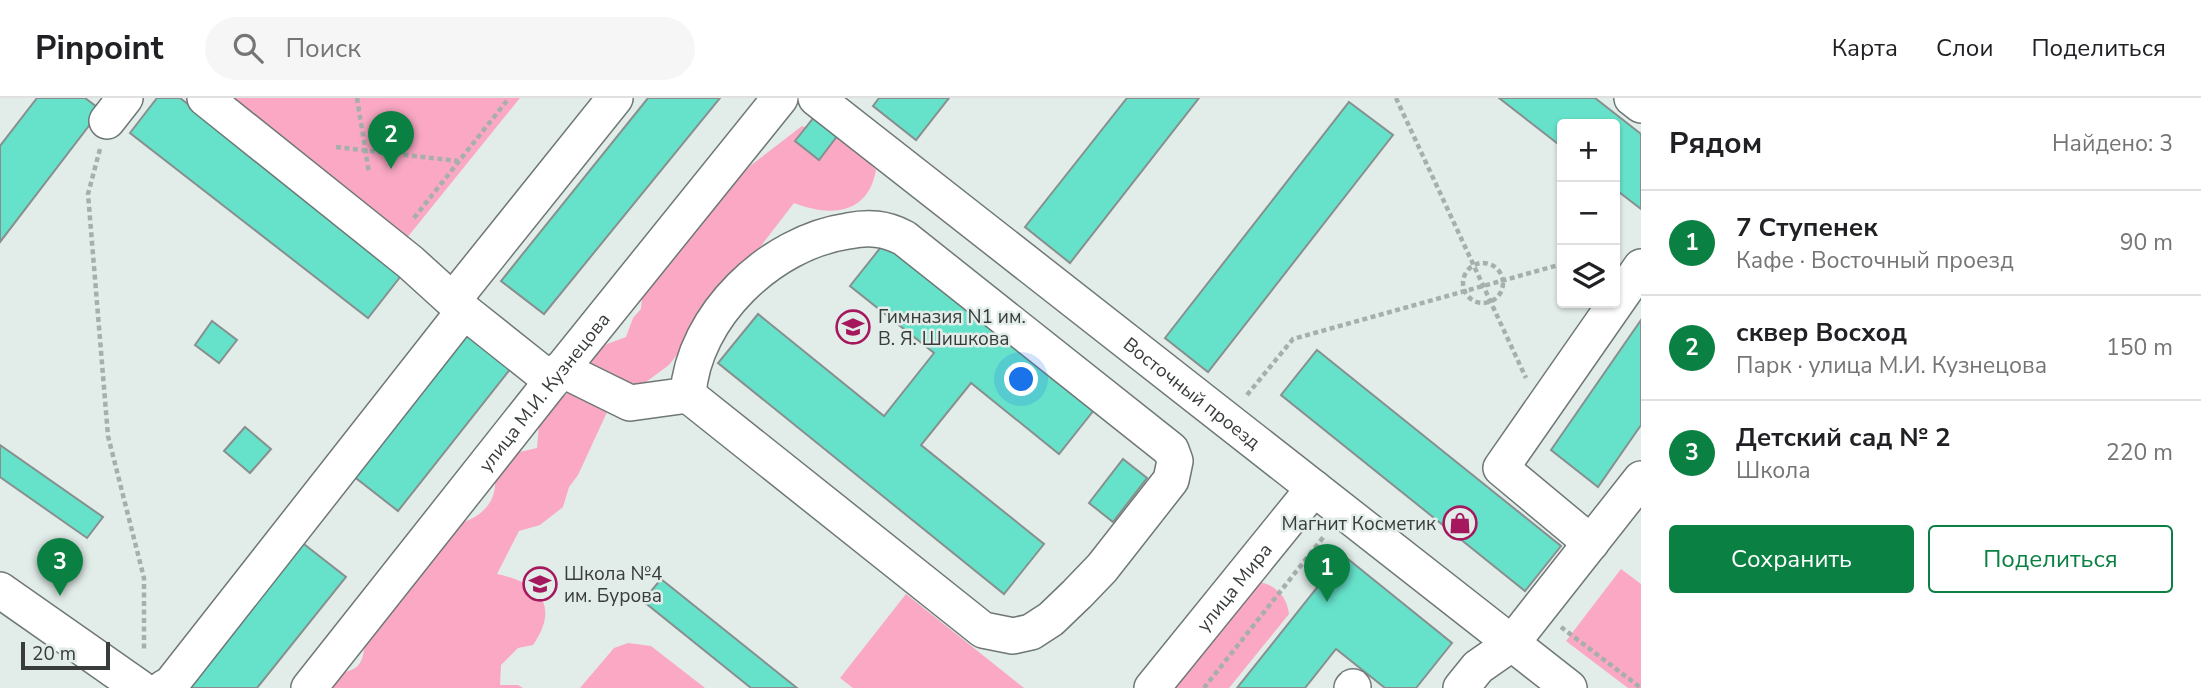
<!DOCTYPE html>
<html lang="ru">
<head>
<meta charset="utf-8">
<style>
	body { margin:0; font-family:"Nunito Sans",sans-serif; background:#f6f6f6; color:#202124 }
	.controls { position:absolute; right:21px; top:21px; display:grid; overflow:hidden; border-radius:7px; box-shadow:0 2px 5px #0004 }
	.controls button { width:63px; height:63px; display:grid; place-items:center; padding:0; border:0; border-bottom:2px solid #e0e0e0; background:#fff; color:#202124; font:35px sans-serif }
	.scale { position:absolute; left:21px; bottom:18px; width:89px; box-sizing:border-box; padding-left:7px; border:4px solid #383c3b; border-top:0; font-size:19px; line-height:24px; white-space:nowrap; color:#383c3b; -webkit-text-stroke:5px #e2ece9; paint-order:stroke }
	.you { position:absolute; left:1022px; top:282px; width:24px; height:24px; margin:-18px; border:5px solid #fff; border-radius:50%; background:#1a73e8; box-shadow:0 0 0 10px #1a73e833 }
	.badge { display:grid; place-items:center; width:46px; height:46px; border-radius:50%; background:#0b8043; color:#fff; font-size:23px; font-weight:700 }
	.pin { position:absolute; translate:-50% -58px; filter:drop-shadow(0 2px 4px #0008) }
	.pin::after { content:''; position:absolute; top:37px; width:24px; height:21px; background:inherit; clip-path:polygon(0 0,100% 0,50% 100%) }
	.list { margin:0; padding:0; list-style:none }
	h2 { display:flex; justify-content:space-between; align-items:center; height:91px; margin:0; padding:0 28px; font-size:30px }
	h2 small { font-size:23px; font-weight:400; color:#757577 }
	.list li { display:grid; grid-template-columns:46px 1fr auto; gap:21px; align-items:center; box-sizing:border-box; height:105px; padding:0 28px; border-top:2px solid #e0e0e0 }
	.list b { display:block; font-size:26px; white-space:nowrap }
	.list p { margin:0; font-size:23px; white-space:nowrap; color:#757577 }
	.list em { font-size:23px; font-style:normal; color:#757577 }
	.actions { display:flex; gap:14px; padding:21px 28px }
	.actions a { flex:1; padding:16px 0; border:2px solid #0b8043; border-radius:7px; text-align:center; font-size:24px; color:#0b8043 }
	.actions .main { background:#0b8043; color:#fff }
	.icon { flex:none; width:38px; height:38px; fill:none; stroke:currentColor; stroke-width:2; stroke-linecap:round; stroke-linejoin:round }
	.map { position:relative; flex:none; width:1641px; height:590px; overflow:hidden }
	header { display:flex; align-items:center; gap:42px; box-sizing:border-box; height:98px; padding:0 35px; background:#fff; border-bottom:2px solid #e0e0e0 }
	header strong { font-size:33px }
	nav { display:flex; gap:38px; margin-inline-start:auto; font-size:24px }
	.search { width:490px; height:63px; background:#f6f6f6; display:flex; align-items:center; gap:18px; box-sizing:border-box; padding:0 24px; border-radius:38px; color:#757577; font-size:26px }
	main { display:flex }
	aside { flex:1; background:#fff }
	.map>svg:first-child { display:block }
	.green { fill:#faa8c3 }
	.building { fill:#66e2cb; stroke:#87908e; stroke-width:2 }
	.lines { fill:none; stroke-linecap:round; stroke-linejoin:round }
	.minor-casing { stroke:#6f7876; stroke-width:38 }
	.path { stroke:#a7afad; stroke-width:4.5; stroke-dasharray:5 3.5; stroke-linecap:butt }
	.minor { stroke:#fff; stroke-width:35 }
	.labels { text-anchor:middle; stroke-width:5; stroke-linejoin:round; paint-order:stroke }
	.poi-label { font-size:19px; fill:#383c3b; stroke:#e2ece9; text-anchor:start }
	.street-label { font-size:19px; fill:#383c3b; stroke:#e2ece9 }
</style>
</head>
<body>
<header>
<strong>Pinpoint</strong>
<div class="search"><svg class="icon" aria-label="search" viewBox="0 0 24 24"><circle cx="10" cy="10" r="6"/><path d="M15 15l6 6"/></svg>Поиск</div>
<nav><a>Карта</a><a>Слои</a><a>Поделиться</a></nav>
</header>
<main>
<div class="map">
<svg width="1641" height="590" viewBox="0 0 1641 590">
	<rect width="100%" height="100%" fill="#e2ece9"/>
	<g class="green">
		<path d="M232,0H520L406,141Z"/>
		<path d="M802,28L819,35L845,41L876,72C868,117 830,119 794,105L669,267L608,312L578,377L569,389L563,409L540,427L519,433L497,476C538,485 561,506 533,547L518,550L501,567L500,587H518L523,590H325C345,562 364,586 365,539L459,426C482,418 497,405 495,380L515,355L537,350L539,326L557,301L566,297L593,257L607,246L626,239L633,220L641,211L643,191L702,127L712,110L750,68Z"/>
		<path d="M1621,471L1641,486V590H1628L1566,543Z"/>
		<path d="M1259,484C1276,487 1287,499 1289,516L1229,590H1163Z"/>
		<path d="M906,496L1024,590H853L840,580Z"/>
		<path d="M628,545L651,548L705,590H580L614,550Z"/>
	</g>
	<g class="building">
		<path d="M37,0H85L101,12L0,144V48Z"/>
		<path d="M157,0H180L404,174L368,220L130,35Z"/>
		<path d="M648,0H720L544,216L501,183Z"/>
		<path d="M879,0H949L916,42L873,8Z"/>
		<path d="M1127,0H1199L1070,165L1025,129Z"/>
		<path d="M1499,0H1595L1641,36V111L1615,91V26H1562V49Z"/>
		<path d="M1349,4L1393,37L1208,274L1165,240Z"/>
		<path d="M815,18L838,37L819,62L795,43Z"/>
		<path d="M889,139L1098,307L1059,356L971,285L921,347L1044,446L1004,496L718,265L758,216L884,318L934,255L850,188Z"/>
		<path d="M1641,222V327L1598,389L1551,352Z"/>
		<path d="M212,223L237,242L219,265L195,247Z"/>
		<path d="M470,229L515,265L398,413L352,377Z"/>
		<path d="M1317,252L1561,448L1525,493L1281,297Z"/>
		<path d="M245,329L271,351L250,375L224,353Z"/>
		<path d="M0,347L103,419L87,440L0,379Z"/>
		<path d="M1123,361L1147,380L1113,424L1089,405Z"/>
		<path d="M300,443L346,479L257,590H183Z"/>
		<path d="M1343,457L1452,545L1416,590H1385L1336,551L1305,590H1237Z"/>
		<path d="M661,481L797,590H751L643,503Z"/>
	</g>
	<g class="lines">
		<defs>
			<g id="minor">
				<path d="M205,0L410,164L464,213L552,283"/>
				<path id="s1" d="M816,0L1569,590"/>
				<path d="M1632,0L1641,7"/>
				<path d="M107,23L125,0"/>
				<path d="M453,202L615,0"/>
				<path d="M561,271L630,305L688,297L983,532L1013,538L1031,534L1051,521L1077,496L1102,470L1171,382L1175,363L1171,352L904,140C885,130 869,129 848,133C771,144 693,218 688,297"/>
				<path d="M1591,445L1501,370L1641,169"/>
				<path d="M0,492L140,590"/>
				<path d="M164,590L171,586L464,213"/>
				<path id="s2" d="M309,590L552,283L780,0"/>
				<path id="s3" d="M1152,590L1314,390"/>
				<path d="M1352,590L1353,589"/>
				<path d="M1461,590L1478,569L1511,546L1641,381"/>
			</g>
		</defs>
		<use href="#minor" class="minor-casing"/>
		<g class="path">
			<path d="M357,0L369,75"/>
			<path d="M1396,0L1526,280"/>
			<path d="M336,49L458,63"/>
			<path d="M100,51L88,96L108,338L144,480V554"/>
			<path d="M414,120L509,0"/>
			<circle cx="1483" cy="185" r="20"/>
			<path d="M1247,297L1293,241L1562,166"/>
			<path d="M1561,529L1641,590"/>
			<path d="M1204,590L1325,437"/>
		</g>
		<use href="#minor" class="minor"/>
	</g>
	<defs>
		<symbol id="school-ring" viewBox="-11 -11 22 22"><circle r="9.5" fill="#e2ece9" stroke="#a5185d" stroke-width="1.5"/><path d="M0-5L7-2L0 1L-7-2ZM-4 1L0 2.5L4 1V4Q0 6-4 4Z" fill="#a5185d"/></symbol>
		<symbol id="shop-ring" viewBox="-11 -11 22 22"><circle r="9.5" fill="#e2ece9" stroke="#a5185d" stroke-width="1.5"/><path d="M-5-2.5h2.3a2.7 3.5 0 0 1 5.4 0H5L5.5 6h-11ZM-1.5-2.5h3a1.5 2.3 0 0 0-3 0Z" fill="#a5185d"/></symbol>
	</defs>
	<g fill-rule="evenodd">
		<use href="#school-ring" x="834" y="210" width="38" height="38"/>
		<use href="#shop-ring" x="1441" y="406" width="38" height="38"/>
		<use href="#school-ring" x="521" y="467" width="38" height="38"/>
	</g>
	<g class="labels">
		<g class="poi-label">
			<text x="878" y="225">Гимназия N1 им.<tspan x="878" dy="22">В. Я. Шишкова</tspan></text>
			<text x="1436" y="432" text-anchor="end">Магнит Косметик</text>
			<text x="564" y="482">Школа №4<tspan x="564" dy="22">им. Бурова</tspan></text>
		</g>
		<g class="street-label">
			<text dy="7" stroke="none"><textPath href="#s2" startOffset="378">улица М.И. Кузнецова</textPath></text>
			<text dy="7" stroke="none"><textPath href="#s1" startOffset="478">Восточный проезд</textPath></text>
			<text dy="7" stroke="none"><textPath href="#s3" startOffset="130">улица Мира</textPath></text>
		</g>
	</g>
</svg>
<div class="controls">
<button>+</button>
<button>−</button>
<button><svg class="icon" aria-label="layers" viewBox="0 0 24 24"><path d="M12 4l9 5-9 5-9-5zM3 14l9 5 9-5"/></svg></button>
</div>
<div class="scale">20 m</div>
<div class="you"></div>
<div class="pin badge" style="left:1327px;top:504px">1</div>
<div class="pin badge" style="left:391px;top:71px">2</div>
<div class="pin badge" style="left:60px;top:498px">3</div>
</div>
<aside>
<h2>Рядом<small>Найдено: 3</small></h2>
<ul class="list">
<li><span class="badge">1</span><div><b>7 Ступенек</b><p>Кафе · Восточный проезд</p></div><em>90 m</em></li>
<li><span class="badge">2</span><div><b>сквер Восход</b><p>Парк · улица М.И. Кузнецова</p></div><em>150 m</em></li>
<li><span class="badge">3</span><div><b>Детский сад № 2</b><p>Школа</p></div><em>220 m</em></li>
</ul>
<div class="actions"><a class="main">Сохранить</a><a>Поделиться</a></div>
</aside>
</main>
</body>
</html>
